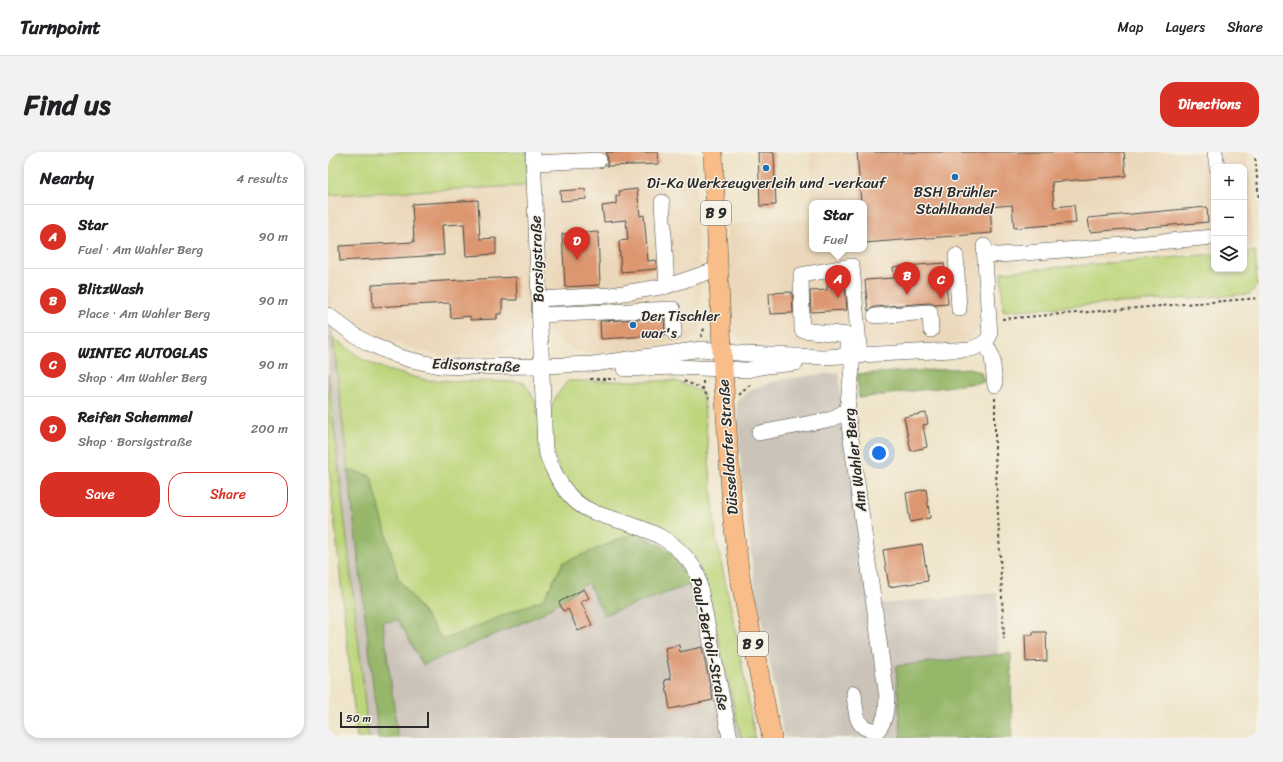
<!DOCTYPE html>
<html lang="en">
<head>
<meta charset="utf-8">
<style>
	body { margin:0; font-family:Sriracha,sans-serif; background:#f2f2f2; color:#202124 }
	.controls { position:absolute; right:12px; top:12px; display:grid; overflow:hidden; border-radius:8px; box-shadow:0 2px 6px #0003 }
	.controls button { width:36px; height:36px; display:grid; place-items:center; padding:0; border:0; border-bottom:1px solid #e0e0e0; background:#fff; color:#202124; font:20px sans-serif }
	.scale { position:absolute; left:12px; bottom:10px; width:89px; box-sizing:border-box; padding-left:4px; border:2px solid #2b2b2b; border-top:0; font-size:11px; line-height:14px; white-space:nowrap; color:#2b2b2b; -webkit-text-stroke:3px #f7f3e8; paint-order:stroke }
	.you { position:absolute; left:551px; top:301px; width:14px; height:14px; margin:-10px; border:3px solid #fff; border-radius:50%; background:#1a73e8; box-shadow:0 0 0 6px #1a73e833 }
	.badge { display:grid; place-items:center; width:26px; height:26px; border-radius:50%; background:#d93025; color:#fff; font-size:13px; font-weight:700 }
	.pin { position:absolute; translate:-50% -33px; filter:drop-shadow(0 1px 2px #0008) }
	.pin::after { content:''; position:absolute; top:21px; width:14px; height:12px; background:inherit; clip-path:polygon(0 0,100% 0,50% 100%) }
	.popup { position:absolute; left:481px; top:48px; width:58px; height:52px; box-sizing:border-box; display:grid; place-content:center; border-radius:8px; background:#fff; filter:drop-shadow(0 1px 3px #0005); font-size:13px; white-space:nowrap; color:#757577 }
	.popup b { font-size:15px; color:#202124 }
	.popup::after { content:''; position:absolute; left:50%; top:100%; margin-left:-8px; border:8px solid transparent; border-top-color:#fff }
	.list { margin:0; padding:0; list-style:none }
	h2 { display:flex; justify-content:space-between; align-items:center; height:52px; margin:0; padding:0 16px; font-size:17px }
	h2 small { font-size:13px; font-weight:400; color:#757577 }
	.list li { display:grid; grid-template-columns:26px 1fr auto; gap:12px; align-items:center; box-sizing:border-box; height:64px; padding:0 16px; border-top:1px solid #e0e0e0 }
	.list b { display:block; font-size:15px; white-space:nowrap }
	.list p { margin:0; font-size:13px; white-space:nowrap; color:#757577 }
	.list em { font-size:13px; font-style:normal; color:#757577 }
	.actions { display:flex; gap:8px; padding:12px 16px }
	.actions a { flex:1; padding:9px 0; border:1px solid #d93025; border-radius:16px; text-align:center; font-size:14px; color:#d93025 }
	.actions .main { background:#d93025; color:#fff }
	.icon { flex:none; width:22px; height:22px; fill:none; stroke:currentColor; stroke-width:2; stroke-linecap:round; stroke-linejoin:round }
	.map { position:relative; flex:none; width:931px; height:586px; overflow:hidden; border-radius:16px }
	header { display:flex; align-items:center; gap:24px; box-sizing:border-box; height:56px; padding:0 20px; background:#fff; border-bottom:1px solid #e0e0e0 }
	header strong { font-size:19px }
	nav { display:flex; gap:22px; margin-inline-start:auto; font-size:14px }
	.intro { display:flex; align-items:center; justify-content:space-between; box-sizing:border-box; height:96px; padding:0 24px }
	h1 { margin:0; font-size:28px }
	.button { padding:10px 18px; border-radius:16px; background:#d93025; color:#fff; font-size:14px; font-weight:700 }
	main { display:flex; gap:24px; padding:0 24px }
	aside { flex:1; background:#fff; border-radius:16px; box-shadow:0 2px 6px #0003 }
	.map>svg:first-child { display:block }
	.built { fill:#ebd8ba }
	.industrial { fill:#cbc3b8 }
	.green { fill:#bdd67b; stroke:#748053 }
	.forest { fill:#96b76b; stroke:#60714b }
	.building { fill:#dc9670 }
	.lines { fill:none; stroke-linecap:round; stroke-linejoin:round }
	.minor-casing { stroke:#484743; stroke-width:16 }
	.major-casing { stroke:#484743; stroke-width:20 }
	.path { stroke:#484743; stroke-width:2; stroke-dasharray:3 3; stroke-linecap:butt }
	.minor { stroke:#fff; stroke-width:15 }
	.major { stroke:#f9bd89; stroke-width:19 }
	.poi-dot { fill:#1f6fb2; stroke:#f7f3e8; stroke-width:1.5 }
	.labels { text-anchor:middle; stroke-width:3; stroke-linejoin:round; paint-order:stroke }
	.shield { fill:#f7f3e8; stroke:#686764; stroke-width:1 }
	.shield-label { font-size:14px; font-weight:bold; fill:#2b2b2b }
	.poi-label { font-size:15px; fill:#2b2b2b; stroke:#f7f3e8 }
	.street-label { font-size:15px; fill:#2b2b2b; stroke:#f7f3e8 }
</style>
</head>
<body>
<header>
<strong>Turnpoint</strong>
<nav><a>Map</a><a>Layers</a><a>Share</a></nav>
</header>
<div class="intro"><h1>Find us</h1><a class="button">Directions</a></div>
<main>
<aside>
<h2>Nearby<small>4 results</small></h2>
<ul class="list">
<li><span class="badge">A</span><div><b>Star</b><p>Fuel · Am Wahler Berg</p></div><em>90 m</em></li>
<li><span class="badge">B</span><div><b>BlitzWash</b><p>Place · Am Wahler Berg</p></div><em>90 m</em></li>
<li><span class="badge">C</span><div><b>WINTEC AUTOGLAS</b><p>Shop · Am Wahler Berg</p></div><em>90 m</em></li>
<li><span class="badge">D</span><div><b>Reifen Schemmel</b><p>Shop · Borsigstraße</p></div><em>200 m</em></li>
</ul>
<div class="actions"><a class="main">Save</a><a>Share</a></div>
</aside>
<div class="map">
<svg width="931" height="586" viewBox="0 0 931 586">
	<rect width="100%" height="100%" fill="#f7f3e8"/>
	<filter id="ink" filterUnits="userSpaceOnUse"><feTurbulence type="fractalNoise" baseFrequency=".025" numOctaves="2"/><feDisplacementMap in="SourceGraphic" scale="8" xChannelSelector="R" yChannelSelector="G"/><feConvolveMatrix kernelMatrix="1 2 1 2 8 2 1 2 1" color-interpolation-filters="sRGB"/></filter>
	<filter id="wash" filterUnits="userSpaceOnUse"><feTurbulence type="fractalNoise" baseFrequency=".012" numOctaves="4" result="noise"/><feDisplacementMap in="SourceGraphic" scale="16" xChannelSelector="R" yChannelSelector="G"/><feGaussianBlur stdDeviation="0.9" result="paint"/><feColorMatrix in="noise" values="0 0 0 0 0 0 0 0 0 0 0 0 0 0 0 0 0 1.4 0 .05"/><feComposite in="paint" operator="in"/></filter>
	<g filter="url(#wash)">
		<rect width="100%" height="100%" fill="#efe4c9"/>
		<g class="built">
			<path d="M198,0H366L374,172L370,183L357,189L323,196L263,202L248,199L235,192L221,178L218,169L199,170L191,190L172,203L112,204L73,193L35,178L3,155L0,130V43L196,34Z"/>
			<path d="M482,0H919L927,95H916V15H886V98L671,115L670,92L652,93L653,166L650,179L634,191L478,198L422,194L412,188L404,176L399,72L484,66V97H536V51H484V53Z"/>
		</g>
		<g class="industrial">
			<path d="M0,130L20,318L43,513L50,586H40L34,520L0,222Z"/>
			<path d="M511,220L515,268L542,453L669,441L670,502L568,514L573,586H456L427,433L414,329L409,249L424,237L451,228Z"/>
			<path d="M377,428L413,586H70L55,470L70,468L95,513L210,464L260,430L364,432Z"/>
		</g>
		<g class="green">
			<path d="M0,0H198L200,32L196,34L0,43Z"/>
			<path d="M927,99L929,134L922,142L675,159L673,120L886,102V117H916V100Z"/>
			<path d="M5,186L36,208L59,218L98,228L134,229L195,230L202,240L207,249L225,333L306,381L235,411L216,447L115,488L70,426L43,324L20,318Z"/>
			<path d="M0,222L34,520L40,586H29L0,306Z"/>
			<path d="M240,229H348L375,241L388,386L408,481L427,586H413L377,428C370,412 363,396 348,386C325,368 296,367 269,355C243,343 224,313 223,285C222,256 220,252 240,229Z"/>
		</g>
		<g class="forest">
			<path d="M642,216L653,220L656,230L531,246L529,222Z"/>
			<path d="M20,318L43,324L70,426L115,488L216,447L235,411L306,381C333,391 356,403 364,432L276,463L260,431L210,464L95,513L70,468L55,470L70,586H50L43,513Z"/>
			<path d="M683,501L684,586H573L568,514Z"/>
		</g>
		<g id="blocks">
			<g class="building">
				<path d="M278,0H330L331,12L279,14L280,8Z"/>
				<path d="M430,0H445L446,2L448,53L432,54Z"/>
				<path d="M529,0H796L798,24L724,30L726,55L746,53L748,71L686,76L684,53L662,55L664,81L536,91V51H533Z"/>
				<path d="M257,37L258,47L233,49L232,39Z"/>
				<path d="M309,37L312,64L316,63L320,109L328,108L329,117L293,120L291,89L300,88L298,68L276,70L274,54L288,52V44H292L291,39Z"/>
				<path d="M150,48L152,87L168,86V102L138,104L136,72L114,73L116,103L12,109L11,94L86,90L84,52Z"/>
				<path d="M879,55L880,70L762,80L760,66Z"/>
				<path d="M270,80L272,133L237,135L234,82Z"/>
				<path d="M616,111L620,152L607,153L601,151L546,155L540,159L537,128L566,126L565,115Z"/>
				<path d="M188,125L189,148H174V162H169V167L142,168V164L123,166L122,151L45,155L44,133Z"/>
				<path d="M517,133L519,158L483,160L482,139L499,138V134Z"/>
				<path d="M464,140L465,161L442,162L441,141Z"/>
				<path d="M336,166L337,183L273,187L272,169Z"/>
				<path d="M598,261L600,272L595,273L599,295L583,299L576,265Z"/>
				<path d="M598,337L602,366L582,370L578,341Z"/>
				<path d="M594,392L600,429L561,435L555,398Z"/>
				<path d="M256,437L261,446L253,450L264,473L250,479L240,457L235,459L231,450Z"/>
				<path d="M705,480H718L719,509L698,510L697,483H705Z"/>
				<path d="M351,493L352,500L374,495L385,548L342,557L337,528L343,527L337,496Z"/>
			</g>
		</g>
	</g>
	<g filter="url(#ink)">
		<use href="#blocks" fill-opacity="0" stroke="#484743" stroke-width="1"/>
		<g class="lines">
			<defs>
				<g id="minor">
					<path d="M205,0L217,297C223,315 231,333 245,347C256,358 272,363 286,367C322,378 349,387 369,421L402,586"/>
					<path d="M887,0L889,15"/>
					<path d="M206,11L271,8"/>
					<path d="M334,50L339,134"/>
					<path d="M657,102L671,103L750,97L886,85"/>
					<path d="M628,104L631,157"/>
					<path d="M211,147L283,143L339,134L390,117"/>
					<path d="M0,163L25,182L40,191L67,203L79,207L111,214L135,215L213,214L265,212L374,197L419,202L495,205L643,197L657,191L662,183L656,94"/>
					<path d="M211,163L345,157L346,181"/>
					<path d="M547,164L602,160L603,178"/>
					<path d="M657,191L664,204L667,233"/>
					<path d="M520,204V183L474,178L473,123L524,114L532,204"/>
					<path d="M524,204V217L519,258L559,546C558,558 558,568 550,578C526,579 528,559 526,541"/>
					<path d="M296,217L348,215L419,218L439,214L468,211"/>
					<path d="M431,281L504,267L519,258"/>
				</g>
				<path id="major" d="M385,0L395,218L405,369L413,431L444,586"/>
			</defs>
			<use href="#minor" class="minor-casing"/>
			<use href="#major" class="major-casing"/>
			<g class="path">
				<path d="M927,0L931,50"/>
				<path d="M674,167L931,146"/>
				<path d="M373,185L377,174"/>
				<path d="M262,227H288"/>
				<path d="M356,229L375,237"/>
				<path d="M375,229V237L381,247"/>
				<path d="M411,243L424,231"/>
				<path d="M667,246V300L676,487"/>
			</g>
			<use href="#minor" class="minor"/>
			<use href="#major" class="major"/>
		</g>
	</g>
	<g class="poi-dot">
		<circle cx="438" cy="16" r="4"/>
		<circle cx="627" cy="25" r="4"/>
		<circle cx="305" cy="173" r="4"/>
	</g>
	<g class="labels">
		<g class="shield">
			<rect x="373" y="49" width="30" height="24" rx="3"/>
			<rect x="410" y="480" width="30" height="24" rx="3"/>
		</g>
		<g class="shield-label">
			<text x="388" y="66">B 9</text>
			<text x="425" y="497">B 9</text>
		</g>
		<g class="poi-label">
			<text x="438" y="36">Di-Ka Werkzeugverleih und -verkauf</text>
			<text x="627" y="45">BSH Brühler<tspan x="627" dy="17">Stahlhandel</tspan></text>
			<text x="313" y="169" text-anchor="start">Der Tischler<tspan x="313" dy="17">war's</tspan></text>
		</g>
		<g class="street-label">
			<text transform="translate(209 107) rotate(-92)" y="5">Borsigstraße</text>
			<text transform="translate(148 213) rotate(2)" y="5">Edisonstraße</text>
			<text transform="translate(400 295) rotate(-94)" y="5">Düsseldorfer Straße</text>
			<text transform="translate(527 308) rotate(-97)" y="5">Am Wahler Berg</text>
			<text transform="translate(382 492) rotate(78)" y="5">Paul-Bertoli-Straße</text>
		</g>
	</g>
</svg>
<div class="controls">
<button>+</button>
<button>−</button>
<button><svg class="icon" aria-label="layers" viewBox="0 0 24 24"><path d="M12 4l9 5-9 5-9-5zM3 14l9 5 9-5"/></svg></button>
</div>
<div class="scale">50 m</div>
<div class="you"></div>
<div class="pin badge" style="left:510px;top:146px">A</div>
<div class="popup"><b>Star</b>Fuel</div>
<div class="pin badge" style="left:579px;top:143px">B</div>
<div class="pin badge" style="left:613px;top:147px">C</div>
<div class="pin badge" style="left:249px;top:108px">D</div>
</div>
</main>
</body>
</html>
